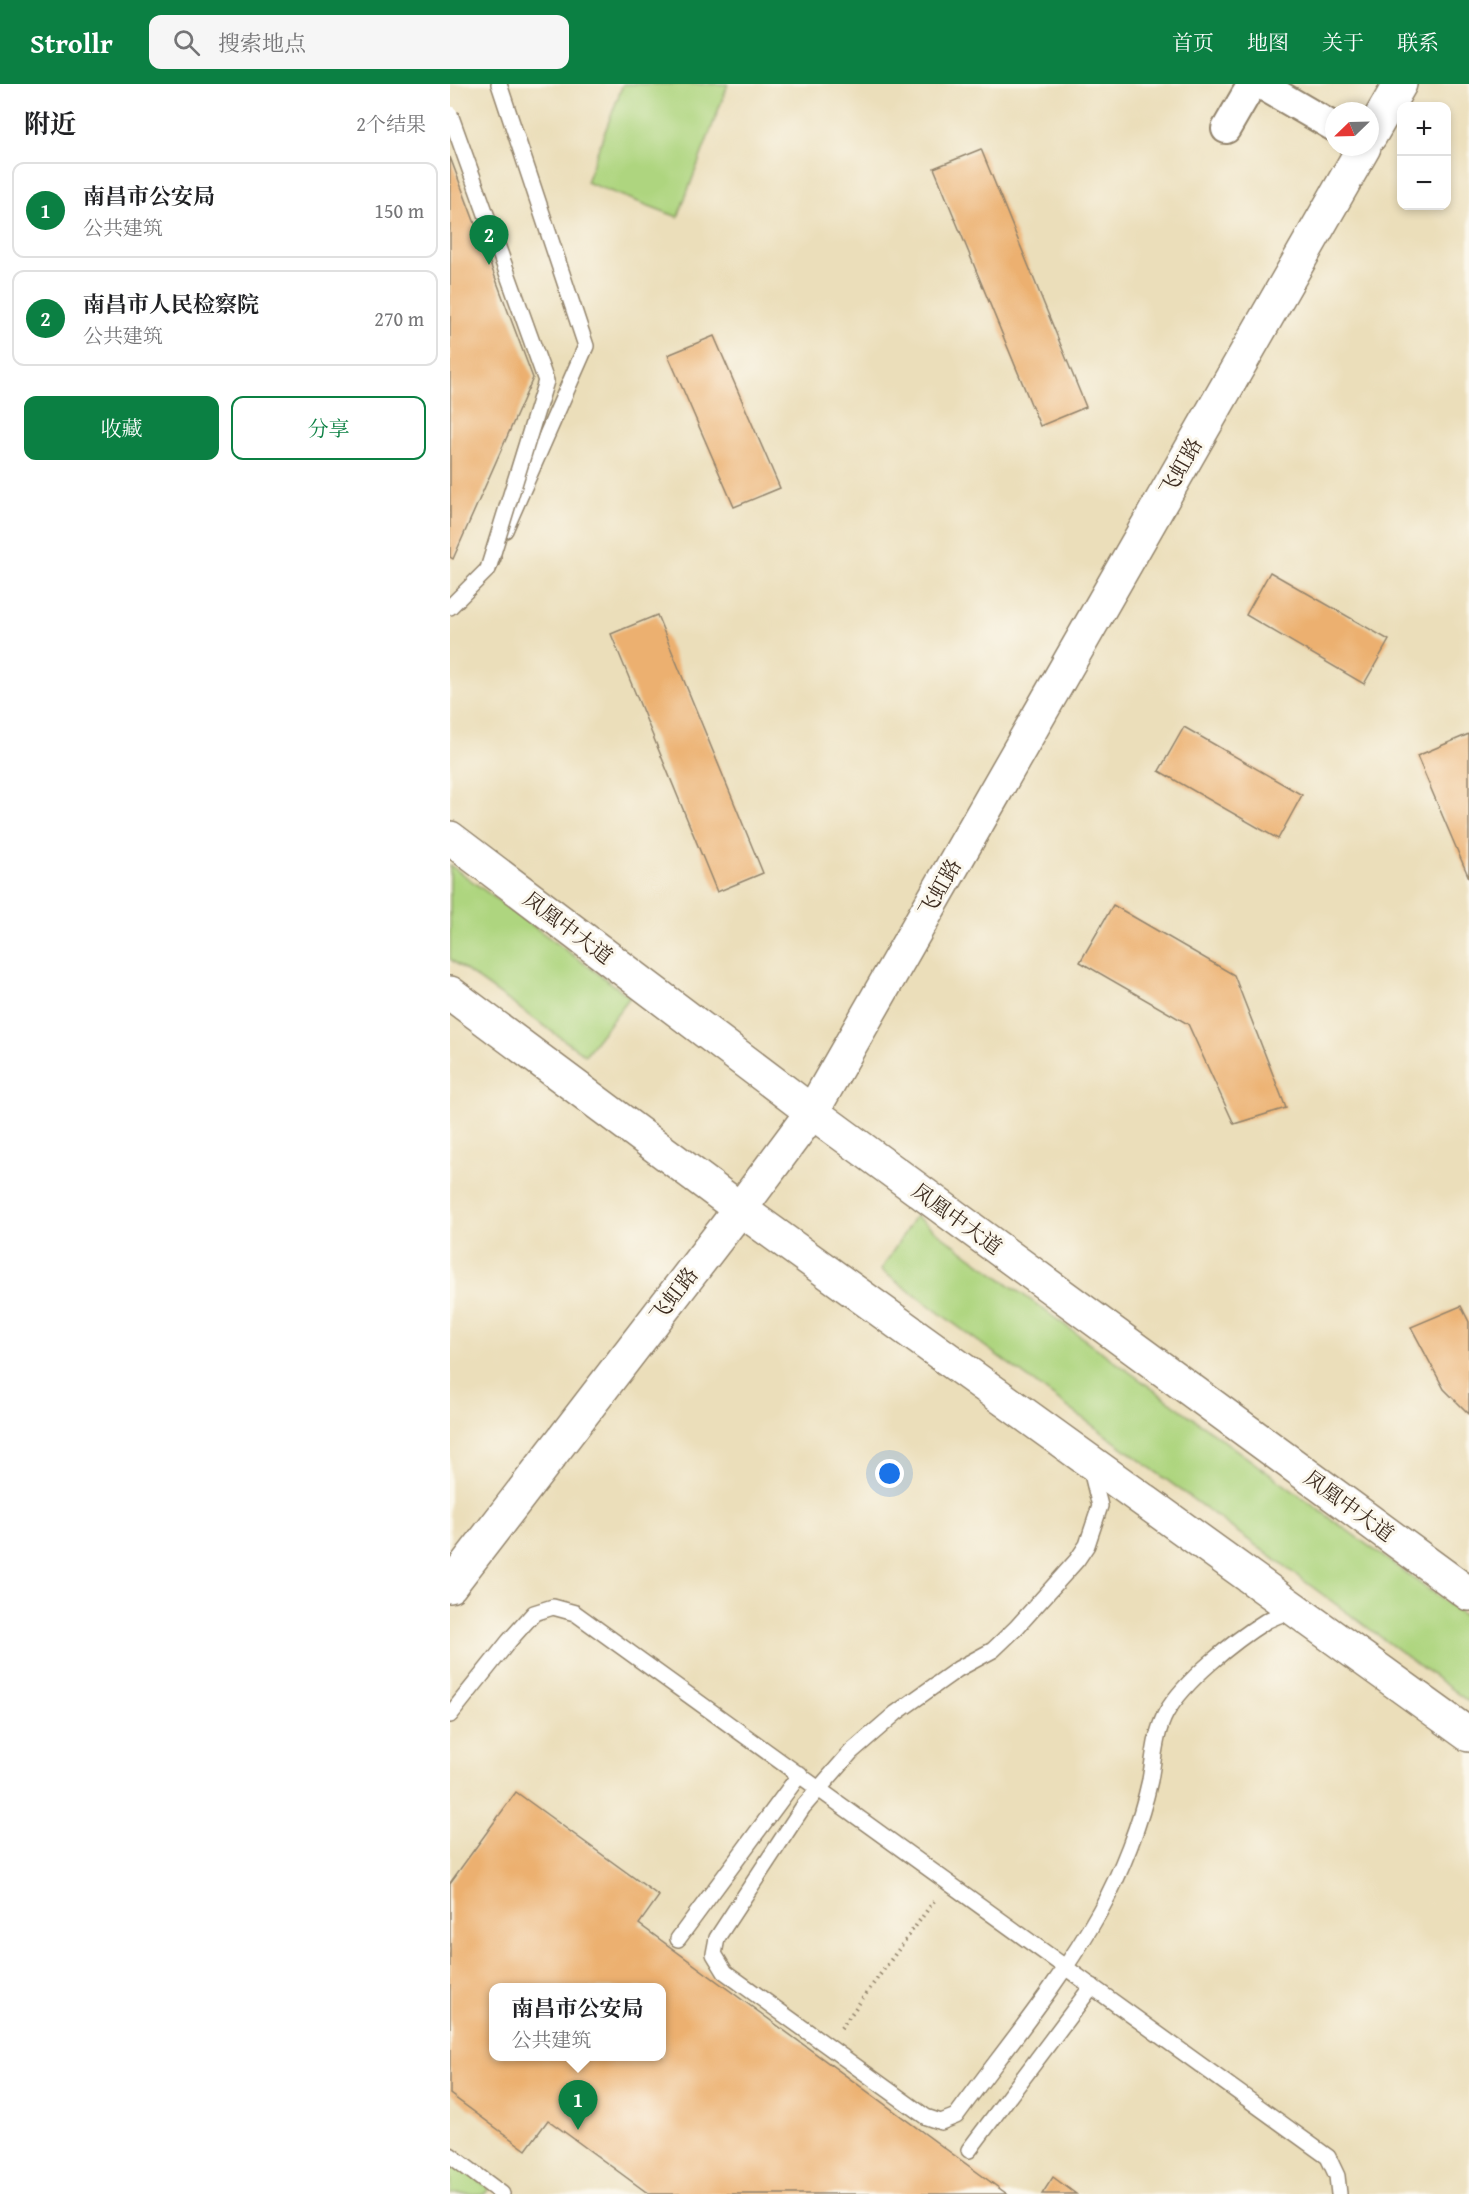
<!DOCTYPE html>
<html lang="zh">
<head>
<meta charset="utf-8">
<style>
	body { margin:0; font-family:"Gentium Book Plus","Noto Serif SC",serif; background:#f6f6f6; color:#202124 }
	.controls { position:absolute; right:18px; top:18px; display:grid; overflow:hidden; border-radius:12px; box-shadow:0 3px 9px #0003 }
	.controls button { width:54px; height:54px; display:grid; place-items:center; padding:0; border:0; border-bottom:2px solid #e0e0e0; background:#fff; color:#202124; font:30px sans-serif }
	.compass { position:absolute; left:875px; top:18px; width:54px; height:54px; border-radius:50%; background:#fff; box-shadow:0 3px 9px #0003; rotate:247deg }
	.you { position:absolute; left:440px; top:1390px; width:21px; height:21px; margin:-15px; border:4px solid #fff; border-radius:50%; background:#1a73e8; box-shadow:0 0 0 9px #1a73e833 }
	.badge { display:grid; place-items:center; width:39px; height:39px; border-radius:50%; background:#0b8043; color:#fff; font-size:20px; font-weight:700 }
	.pin { position:absolute; translate:-50% -50px; filter:drop-shadow(0 2px 3px #0008) }
	.pin::after { content:''; position:absolute; top:32px; width:21px; height:18px; background:inherit; clip-path:polygon(0 0,100% 0,50% 100%) }
	.popup { position:absolute; left:39px; top:1899px; width:177px; height:78px; box-sizing:border-box; display:grid; place-content:center; border-radius:12px; background:#fff; filter:drop-shadow(0 2px 4px #0005); font-size:20px; white-space:nowrap; color:#757577 }
	.popup b { font-size:22px; color:#202124 }
	.popup::after { content:''; position:absolute; left:50%; top:100%; margin-left:-12px; border:12px solid transparent; border-top-color:#fff }
	.list { margin:0; padding:0; list-style:none }
	h2 { display:flex; justify-content:space-between; align-items:center; height:78px; margin:0; padding:0 24px; font-size:26px }
	h2 small { font-size:20px; font-weight:400; color:#757577 }
	.list li { display:grid; grid-template-columns:39px 1fr auto; gap:18px; align-items:center; box-sizing:border-box; height:96px; margin:0 12px 12px; padding:0 12px; border:2px solid #e0e0e0; border-radius:12px }
	.list b { display:block; font-size:22px; white-space:nowrap }
	.list p { margin:0; font-size:20px; white-space:nowrap; color:#757577 }
	.list em { font-size:20px; font-style:normal; color:#757577 }
	.actions { display:flex; gap:12px; padding:18px 24px }
	.actions a { flex:1; padding:14px 0; border:2px solid #0b8043; border-radius:12px; text-align:center; font-size:21px; color:#0b8043 }
	.actions .main { background:#0b8043; color:#fff }
	.icon { flex:none; width:33px; height:33px; fill:none; stroke:currentColor; stroke-width:2; stroke-linecap:round; stroke-linejoin:round }
	.map { position:relative; flex:none; width:1019px; height:2110px; overflow:hidden }
	header { display:flex; align-items:center; gap:36px; box-sizing:border-box; height:84px; padding:0 30px; background:#0b8043; color:#fff }
	header strong { font-size:28px }
	nav { display:flex; gap:33px; margin-inline-start:auto; font-size:21px }
	.search { width:420px; height:54px; background:#f6f6f6; display:flex; align-items:center; gap:15px; box-sizing:border-box; padding:0 21px; border-radius:12px; color:#757577; font-size:22px }
	main { display:flex }
	aside { flex:1; background:#fff }
	.map>svg:first-child { display:block }
	.green { fill:#aed57f; stroke:#74804e; stroke-width:1.5 }
	.building { fill:#ecb06f; fill-rule:evenodd }
	.lines { fill:none; stroke-linecap:round; stroke-linejoin:round }
	.lane-casing { stroke:#93846c; stroke-width:18 }
	.street-casing { stroke:#93846c; stroke-width:32 }
	.secondary-casing { stroke:#93846c; stroke-width:36 }
	.path { stroke:#93846c; stroke-width:4; stroke-dasharray:1.5 4.5; stroke-linecap:butt }
	.lane { stroke:#fff; stroke-width:15 }
	.street { stroke:#fff; stroke-width:28 }
	.secondary { stroke:#fff; stroke-width:33 }
	.lane-bridge-casing { stroke:#93846c; stroke-width:18; stroke-linecap:butt }
	.lane-bridge { stroke:#fff; stroke-width:15 }
	.labels { text-anchor:middle; stroke-width:6; stroke-linejoin:round; paint-order:stroke }
	.street-label { font-size:21px; fill:#3b2a1e; stroke:#fbf7ec }
</style>
</head>
<body>
<header>
<strong>Strollr</strong>
<div class="search"><svg class="icon" aria-label="search" viewBox="0 0 24 24"><circle cx="10" cy="10" r="6"/><path d="M15 15l6 6"/></svg>搜索地点</div>
<nav><a>首页</a><a>地图</a><a>关于</a><a>联系</a></nav>
</header>
<main>
<aside>
<h2>附近<small>2个结果</small></h2>
<ul class="list">
<li><span class="badge">1</span><div><b>南昌市公安局</b><p>公共建筑</p></div><em>150 m</em></li>
<li><span class="badge">2</span><div><b>南昌市人民检察院</b><p>公共建筑</p></div><em>270 m</em></li>
</ul>
<div class="actions"><a class="main">收藏</a><a>分享</a></div>
</aside>
<div class="map">
<svg width="1019" height="2110" viewBox="0 0 1019 2110">
	<rect width="100%" height="100%" fill="#fbf7ec"/>
	<filter id="ink" filterUnits="userSpaceOnUse"><feTurbulence type="fractalNoise" baseFrequency=".0167" numOctaves="2"/><feDisplacementMap in="SourceGraphic" scale="12" xChannelSelector="R" yChannelSelector="G"/><feConvolveMatrix kernelMatrix="1 2 1 2 8 2 1 2 1" color-interpolation-filters="sRGB"/></filter>
	<filter id="wash" filterUnits="userSpaceOnUse"><feTurbulence type="fractalNoise" baseFrequency=".008" numOctaves="4" result="noise"/><feDisplacementMap in="SourceGraphic" scale="24" xChannelSelector="R" yChannelSelector="G"/><feGaussianBlur stdDeviation="1.35" result="paint"/><feColorMatrix in="noise" values="0 0 0 0 0 0 0 0 0 0 0 0 0 0 0 0 0 1.4 0 .05"/><feComposite in="paint" operator="in"/></filter>
	<g filter="url(#wash)">
		<rect width="100%" height="100%" fill="#ebdeba"/>
		<g class="green">
			<path d="M173,0H278L228,133L136,98Z"/>
			<path d="M0,781L180,913L135,971L0,875Z"/>
			<path d="M465,1132L1019,1535V1618L431,1186Z"/>
			<path d="M0,2076L39,2104L35,2110H0Z"/>
		</g>
		<g id="blocks">
			<g class="building">
				<path d="M531,65L636,323L590,342L484,84Z"/>
				<path d="M0,73L83,294L3,475L0,473Z"/>
				<path d="M264,252L330,404L284,423L218,271Z"/>
				<path d="M820,488L939,556L914,600L796,531Z"/>
				<path d="M207,531L313,789L267,808L161,550Z"/>
				<path d="M734,643L852,711L828,755L709,687Z"/>
				<path d="M1019,650V794L967,672Z"/>
				<path d="M663,821L784,891L836,1024L784,1040L738,940L630,878Z"/>
				<path d="M1011,1222L1019,1238V1330L994,1305L961,1243Z"/>
				<path d="M66,1708L209,1812L189,1840L557,2110H199L98,2036L76,2066L0,2010V1799ZM44,1904H212V1972H44Z"/>
				<path d="M603,2093L626,2110H592Z"/>
			</g>
		</g>
	</g>
	<g filter="url(#ink)">
		<use href="#blocks" fill-opacity="0" stroke="#93846c" stroke-width="1.5"/>
		<g class="lines">
			<defs>
				<g id="lane">
					<path d="M49,0L136,262L55,446"/>
					<path d="M0,523L38,485L43,474"/>
					<path d="M640,1382L650,1422L637,1461L627,1476L566,1544L543,1566L508,1585L446,1629L401,1668L353,1723L267,1854L264,1870L275,1888L476,2033L491,2038L506,2032C554,1966 610,1899 650,1827C671,1789 691,1738 700,1696C704,1674 705,1649 716,1629C734,1597 784,1557 816,1537C825,1532 836,1529 845,1525"/>
					<path d="M0,1631L59,1557L84,1529L103,1523L125,1529L878,2073L887,2092L889,2110"/>
					<path d="M228,1855L350,1690"/>
					<path d="M519,2066L642,1902"/>
					<path d="M0,2071L52,2110"/>
				</g>
				<g id="street">
					<path d="M810,0L884,43"/>
					<path d="M776,45L802,0"/>
				</g>
				<g id="secondary">
					<path d="M920,52L950,0"/>
					<path d="M0,754L362,1028L1019,1510"/>
					<path d="M0,909L290,1125L1019,1651"/>
					<path d="M0,1502L290,1125L362,1028L914,63"/>
				</g>
			</defs>
			<use href="#lane" class="lane-casing"/>
			<use href="#street" class="street-casing"/>
			<use href="#secondary" class="secondary-casing"/>
			<path class="path" d="M391,1944L484,1817"/>
			<use href="#lane" class="lane"/>
			<use href="#street" class="street"/>
			<use href="#secondary" class="secondary"/>
			<defs>
				<path id="lane-bridge" d="M0,30L96,297L38,485"/>
			</defs>
			<use href="#lane-bridge" class="lane-bridge-casing"/>
			<use href="#lane-bridge" class="lane-bridge"/>
		</g>
	</g>
	<g class="labels">
		<g class="street-label">
			<text transform="translate(731 383) rotate(-60)" y="7">飞虹路</text>
			<text transform="translate(490 804) rotate(-60)" y="7">飞虹路</text>
			<text transform="translate(118 844) rotate(37)" y="7">凤凰中大道</text>
			<text transform="translate(507 1135) rotate(36)" y="7">凤凰中大道</text>
			<text transform="translate(224 1211) rotate(-52)" y="7">飞虹路</text>
			<text transform="translate(899 1422) rotate(36)" y="7">凤凰中大道</text>
		</g>
	</g>
</svg>
<div class="controls">
<button>+</button>
<button>−</button>
</div>
<svg class="compass" viewBox="-18 -18 36 36"><path d="M0-13l5 13h-10z" fill="#e53935"/><path d="M0 13l5-13h-10z" fill="#757577"/></svg>
<div class="you"></div>
<div class="pin badge" style="left:128px;top:2046px">1</div>
<div class="popup"><b>南昌市公安局</b>公共建筑</div>
<div class="pin badge" style="left:39px;top:181px">2</div>
</div>
</main>
</body>
</html>
